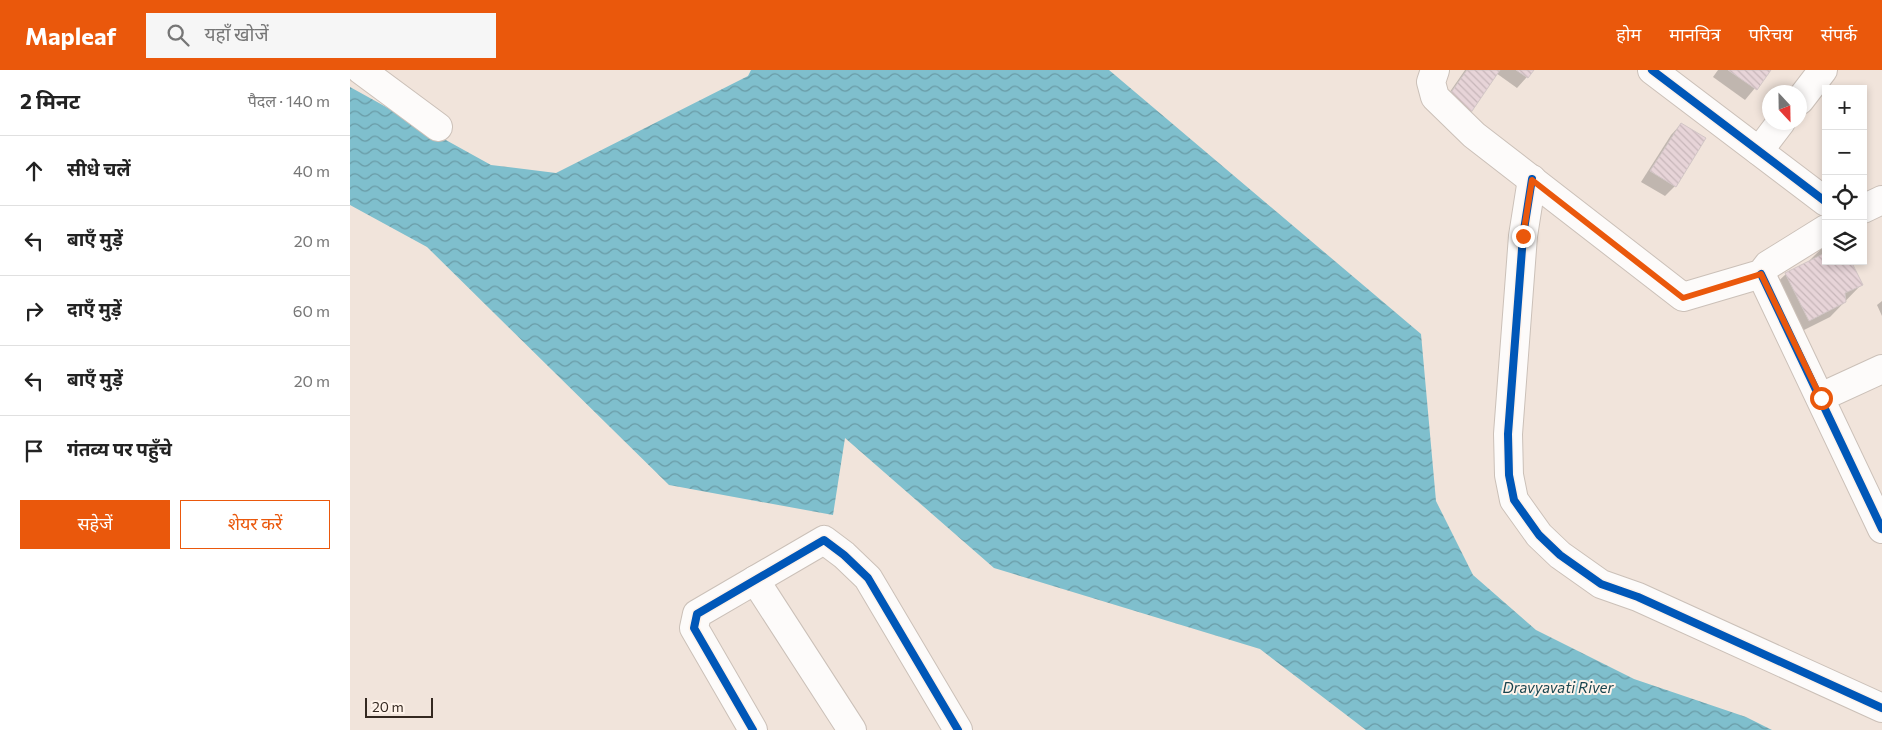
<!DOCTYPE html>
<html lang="hi">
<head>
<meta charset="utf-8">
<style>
	body { margin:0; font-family:Commissioner,"Noto Sans Devanagari",sans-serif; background:#f6f6f6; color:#222 }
	.controls { position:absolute; right:15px; top:15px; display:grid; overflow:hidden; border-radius:0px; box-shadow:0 2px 8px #0003 }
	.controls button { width:45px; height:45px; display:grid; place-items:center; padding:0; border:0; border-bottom:1px solid #e0e0e0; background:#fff; color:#222; font:25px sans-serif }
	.compass { position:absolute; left:1412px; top:15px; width:45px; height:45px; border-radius:50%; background:#fff; box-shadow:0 2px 8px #0003; rotate:158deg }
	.scale { position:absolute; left:15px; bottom:12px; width:68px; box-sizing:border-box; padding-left:5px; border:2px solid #342820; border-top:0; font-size:14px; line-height:18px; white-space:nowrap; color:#342820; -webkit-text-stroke:4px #fff3ea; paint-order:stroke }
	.stop { position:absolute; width:15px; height:15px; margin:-11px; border:4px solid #ea580c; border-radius:50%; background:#fff }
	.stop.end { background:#ea580c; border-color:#fff; box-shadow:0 1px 5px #0008 }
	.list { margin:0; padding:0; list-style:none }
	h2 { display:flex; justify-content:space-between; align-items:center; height:65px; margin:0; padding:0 20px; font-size:21px }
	h2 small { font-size:16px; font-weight:400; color:#767676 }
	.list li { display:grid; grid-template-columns:32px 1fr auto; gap:15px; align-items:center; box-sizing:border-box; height:70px; padding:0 20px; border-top:1px solid #e0e0e0 }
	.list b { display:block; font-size:19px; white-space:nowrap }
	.list em { font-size:16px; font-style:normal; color:#767676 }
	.actions { display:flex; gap:10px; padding:15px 20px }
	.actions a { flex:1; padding:11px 0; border:1px solid #ea580c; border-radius:0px; text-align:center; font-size:18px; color:#ea580c }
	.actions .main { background:#ea580c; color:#fff }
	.icon { flex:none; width:28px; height:28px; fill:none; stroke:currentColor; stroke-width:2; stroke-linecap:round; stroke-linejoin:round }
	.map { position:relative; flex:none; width:1532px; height:660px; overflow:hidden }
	header { display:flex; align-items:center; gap:30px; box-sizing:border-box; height:70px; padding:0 25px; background:#ea580c; color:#fff }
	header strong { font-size:24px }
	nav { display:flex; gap:28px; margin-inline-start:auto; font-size:18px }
	.search { width:350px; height:45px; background:#f6f6f6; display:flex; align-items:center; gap:12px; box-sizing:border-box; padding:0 18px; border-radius:0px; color:#767676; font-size:19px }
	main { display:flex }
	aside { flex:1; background:#fff }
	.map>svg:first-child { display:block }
	.water { fill:url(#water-waves) }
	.shadow { fill:#0003 }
	.building { fill:url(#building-back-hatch); stroke:#d2c6c6 }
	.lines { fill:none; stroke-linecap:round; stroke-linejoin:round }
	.minor-casing { stroke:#cbc0b8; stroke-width:30 }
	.minor { stroke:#fdfbfa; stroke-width:28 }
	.cycleway-casing { stroke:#fff3ea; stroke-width:11 }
	.cycleway { stroke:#0057b8; stroke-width:8 }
	.route { stroke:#ea580c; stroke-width:6 }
	.labels { text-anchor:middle; stroke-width:4; stroke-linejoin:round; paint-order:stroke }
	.water-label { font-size:15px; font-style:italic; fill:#19454f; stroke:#fff3ea }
</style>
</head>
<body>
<header>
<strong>Mapleaf</strong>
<div class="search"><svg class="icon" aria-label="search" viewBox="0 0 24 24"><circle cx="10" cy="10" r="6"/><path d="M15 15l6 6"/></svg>यहाँ खोजें</div>
<nav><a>होम</a><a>मानचित्र</a><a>परिचय</a><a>संपर्क</a></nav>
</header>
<main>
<aside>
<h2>2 मिनट<small>पैदल · 140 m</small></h2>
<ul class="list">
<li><svg class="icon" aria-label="ahead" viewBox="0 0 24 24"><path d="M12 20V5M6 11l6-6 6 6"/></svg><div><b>सीधे चलें</b></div><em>40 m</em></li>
<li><svg class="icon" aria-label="left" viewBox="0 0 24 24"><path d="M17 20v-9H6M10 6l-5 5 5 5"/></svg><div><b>बाएँ मुड़ें</b></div><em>20 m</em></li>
<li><svg class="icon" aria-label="right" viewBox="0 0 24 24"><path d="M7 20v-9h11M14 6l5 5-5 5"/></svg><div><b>दाएँ मुड़ें</b></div><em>60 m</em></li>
<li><svg class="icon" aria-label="left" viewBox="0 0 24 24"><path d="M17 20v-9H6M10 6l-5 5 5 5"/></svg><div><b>बाएँ मुड़ें</b></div><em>20 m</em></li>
<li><svg class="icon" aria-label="arrive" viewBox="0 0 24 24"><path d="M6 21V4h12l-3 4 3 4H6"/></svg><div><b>गंतव्य पर पहुँचे</b></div></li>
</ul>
<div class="actions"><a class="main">सहेजें</a><a>शेयर करें</a></div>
</aside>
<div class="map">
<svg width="1532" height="660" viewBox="0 0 1532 660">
	<defs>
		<pattern id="water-waves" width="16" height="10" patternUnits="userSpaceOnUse" patternTransform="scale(1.25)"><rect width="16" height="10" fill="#7fbfcd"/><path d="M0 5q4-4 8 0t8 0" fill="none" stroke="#699ba6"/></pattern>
		<pattern id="building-back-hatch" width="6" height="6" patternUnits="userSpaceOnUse" patternTransform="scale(1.25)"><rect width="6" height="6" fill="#e7d4d8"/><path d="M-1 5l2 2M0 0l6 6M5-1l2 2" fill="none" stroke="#c7b6b9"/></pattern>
	</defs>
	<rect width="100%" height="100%" fill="#f1e4db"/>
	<path class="water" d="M401,0H759L1071,264L1086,431L1123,505L1186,560L1284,609L1396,647L1422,660H1016L910,579L644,498L495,368L483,445L319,415L77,177L0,135V17L141,95L206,103L398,6Z"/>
	<g class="shadow">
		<path d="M1115,0H1183L1167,18L1146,3L1088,39Z"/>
		<path d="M1368,0H1420L1395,30L1363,7Z"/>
		<path d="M1331,54L1325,116L1315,126L1291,112L1321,65Z"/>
		<path d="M1473,177L1476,191L1511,215L1480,247L1444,265L1421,218L1436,204L1458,192Z"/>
		<path d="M1532,231V246L1527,235Z"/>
	</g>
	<g class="building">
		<path d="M1117,0H1150L1120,44L1097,28Z"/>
		<path d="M1166,0H1184L1178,8Z"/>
		<path d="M1378,0H1421L1407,20Z"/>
		<path d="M1331,53L1356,68L1326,117L1300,101Z"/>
		<path d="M1476,174V191H1501L1513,215L1495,223L1496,232L1459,251L1435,203L1473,184L1472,176Z"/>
	</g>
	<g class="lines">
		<defs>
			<g id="minor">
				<path d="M11,0L88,57"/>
				<path d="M1085,0L1081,12L1085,27L1124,65L1333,227L1411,204L1418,195L1476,159"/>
				<path d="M1302,0L1476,132"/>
				<path d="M1450,30L1473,0"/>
				<path d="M1409,81L1431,52"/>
				<path d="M1182,109L1173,166L1158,364L1159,405L1164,430L1189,465L1210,485L1251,514L1288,527L1532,638"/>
				<path d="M1513,139L1532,130"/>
				<path d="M1411,204L1532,459"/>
				<path d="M1471,327L1532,299"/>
				<path d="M405,510L502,660"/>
				<path d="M403,660L344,558L347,544L474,470L494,485L518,508L608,660"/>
			</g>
		</defs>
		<use href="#minor" class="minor-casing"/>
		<use href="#minor" class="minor"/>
		<defs>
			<g id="cycleway">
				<path d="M1302,0L1476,132"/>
				<path d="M1182,109L1173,166L1158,364L1159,405L1164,430L1189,465L1210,485L1251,514L1288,527L1532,638"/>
				<path d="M1411,204L1532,459"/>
				<path d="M403,660L344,558L347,544L474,470L494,485L518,508L608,660"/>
			</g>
		</defs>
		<use href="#cycleway" class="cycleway-casing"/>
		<use href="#cycleway" class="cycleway"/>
	</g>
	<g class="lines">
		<path class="route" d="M1173,166L1182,110L1333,228L1411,204L1471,328"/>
	</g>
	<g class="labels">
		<g class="water-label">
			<text x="1208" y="623">Dravyavati River</text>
		</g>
	</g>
</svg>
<div class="controls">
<button>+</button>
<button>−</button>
<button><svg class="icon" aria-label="locate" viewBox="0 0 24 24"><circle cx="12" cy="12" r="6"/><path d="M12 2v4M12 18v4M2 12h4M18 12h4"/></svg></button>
<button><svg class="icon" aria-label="layers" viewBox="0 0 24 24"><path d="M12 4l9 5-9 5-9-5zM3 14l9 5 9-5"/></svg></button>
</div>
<svg class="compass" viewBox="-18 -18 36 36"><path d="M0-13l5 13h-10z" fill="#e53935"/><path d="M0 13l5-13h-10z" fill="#767676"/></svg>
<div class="scale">20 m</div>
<div class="stop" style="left:1471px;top:328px"></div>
<div class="stop end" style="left:1173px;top:166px"></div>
</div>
</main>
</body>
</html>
